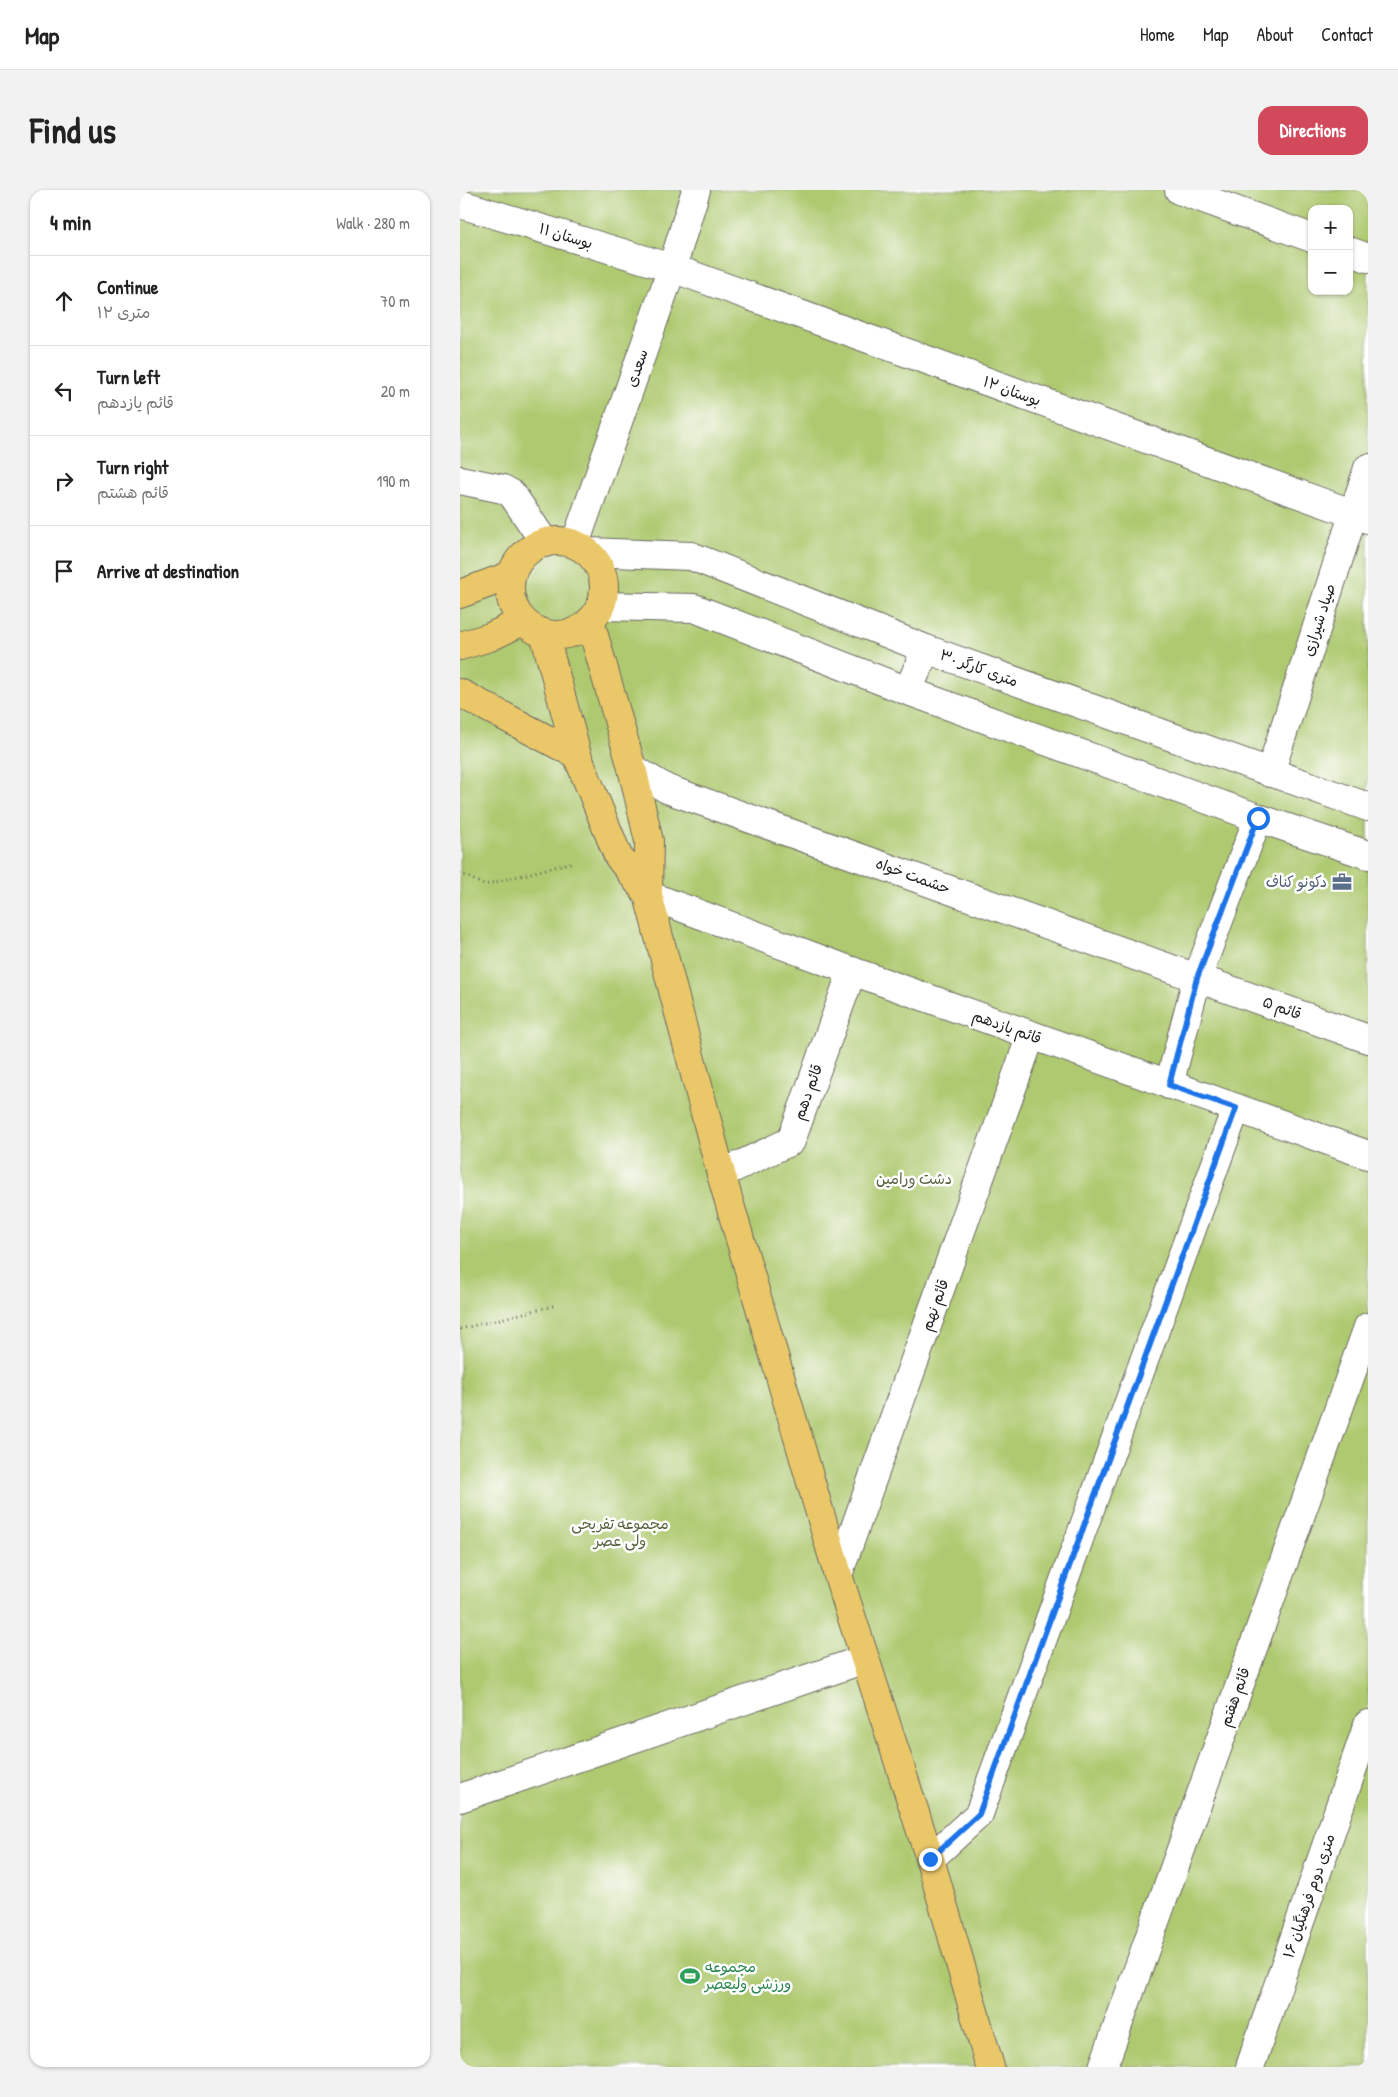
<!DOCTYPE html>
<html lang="en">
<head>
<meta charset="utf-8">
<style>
	body { margin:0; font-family:"Patrick Hand","Playpen Sans Arabic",sans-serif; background:#f2f2f2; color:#222 }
	.controls { position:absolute; right:15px; top:15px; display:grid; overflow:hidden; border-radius:10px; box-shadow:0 1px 4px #0004 }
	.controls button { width:45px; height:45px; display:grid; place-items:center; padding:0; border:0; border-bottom:1px solid #e0e0e0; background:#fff; color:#222; font:25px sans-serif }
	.stop { position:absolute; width:15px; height:15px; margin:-11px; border:4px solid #1a73e8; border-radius:50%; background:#fff }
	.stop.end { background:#1a73e8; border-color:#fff; box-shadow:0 1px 5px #0008 }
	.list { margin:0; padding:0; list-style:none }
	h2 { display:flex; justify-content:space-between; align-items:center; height:65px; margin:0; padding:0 20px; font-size:21px }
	h2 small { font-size:16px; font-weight:400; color:#767676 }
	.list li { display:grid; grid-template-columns:32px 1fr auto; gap:15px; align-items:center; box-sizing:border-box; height:90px; padding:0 20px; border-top:1px solid #e0e0e0 }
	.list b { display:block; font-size:19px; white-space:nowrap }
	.list p { margin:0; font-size:16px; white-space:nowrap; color:#767676 }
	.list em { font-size:16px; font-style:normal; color:#767676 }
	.icon { flex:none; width:28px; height:28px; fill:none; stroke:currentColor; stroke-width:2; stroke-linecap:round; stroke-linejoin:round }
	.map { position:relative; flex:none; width:908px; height:1877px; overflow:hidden; border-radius:15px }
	header { display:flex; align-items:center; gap:30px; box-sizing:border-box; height:70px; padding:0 25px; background:#fff; border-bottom:1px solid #e0e0e0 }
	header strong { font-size:24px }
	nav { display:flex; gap:28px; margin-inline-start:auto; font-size:18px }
	.intro { display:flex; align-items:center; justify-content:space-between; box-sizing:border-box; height:120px; padding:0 30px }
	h1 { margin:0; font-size:35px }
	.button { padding:12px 22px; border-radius:15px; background:#d1495b; color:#fff; font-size:18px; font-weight:700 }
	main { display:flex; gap:30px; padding:0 30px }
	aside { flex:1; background:#fff; border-radius:15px; box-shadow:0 1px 4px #0004 }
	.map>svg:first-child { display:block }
	.green { fill:#aec96f; stroke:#657246; fill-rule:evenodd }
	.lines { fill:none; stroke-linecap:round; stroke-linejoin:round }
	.minor-casing { stroke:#696761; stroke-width:30 }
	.major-casing { stroke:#696761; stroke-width:30 }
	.path { stroke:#696761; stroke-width:3; stroke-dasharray:1 4; stroke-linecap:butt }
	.minor { stroke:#fff; stroke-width:28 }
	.major { stroke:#eac769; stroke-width:28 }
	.route { stroke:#1a73e8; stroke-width:6 }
	.labels { text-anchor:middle; stroke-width:5; stroke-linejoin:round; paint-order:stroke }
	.street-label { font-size:15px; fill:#1c1c1c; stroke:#fff }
	.service-label { font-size:15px; fill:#4e5e75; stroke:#fff; text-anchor:end }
	.park-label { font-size:15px; fill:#56613d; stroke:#fff }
	.leisure-label { font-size:15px; fill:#27864d; stroke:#fff; text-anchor:start }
</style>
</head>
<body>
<header>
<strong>Map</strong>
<nav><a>Home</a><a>Map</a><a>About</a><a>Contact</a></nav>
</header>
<div class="intro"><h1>Find us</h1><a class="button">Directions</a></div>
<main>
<aside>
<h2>4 min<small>Walk · 280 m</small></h2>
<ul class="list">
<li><svg class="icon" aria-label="ahead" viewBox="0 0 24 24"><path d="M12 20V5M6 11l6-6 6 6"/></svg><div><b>Continue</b><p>۱۲ متری</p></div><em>70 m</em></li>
<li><svg class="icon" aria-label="left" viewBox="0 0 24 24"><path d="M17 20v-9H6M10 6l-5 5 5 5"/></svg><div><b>Turn left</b><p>قائم یازدهم</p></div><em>20 m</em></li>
<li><svg class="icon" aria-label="right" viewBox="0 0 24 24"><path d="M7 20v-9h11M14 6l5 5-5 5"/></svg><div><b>Turn right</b><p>قائم هشتم</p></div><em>190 m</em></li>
<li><svg class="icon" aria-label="arrive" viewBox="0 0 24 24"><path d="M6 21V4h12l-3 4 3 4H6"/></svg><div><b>Arrive at destination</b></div></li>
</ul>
</aside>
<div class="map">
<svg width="908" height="1877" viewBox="0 0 908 1877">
	<rect width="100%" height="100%" fill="#fff"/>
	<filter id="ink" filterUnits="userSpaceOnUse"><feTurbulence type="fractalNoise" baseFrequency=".02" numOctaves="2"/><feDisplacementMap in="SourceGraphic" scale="10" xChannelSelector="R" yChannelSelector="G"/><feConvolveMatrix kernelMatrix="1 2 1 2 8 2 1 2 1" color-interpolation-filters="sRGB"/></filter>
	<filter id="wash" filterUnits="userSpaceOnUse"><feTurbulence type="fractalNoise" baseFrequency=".0096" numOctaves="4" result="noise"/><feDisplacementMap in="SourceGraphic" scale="20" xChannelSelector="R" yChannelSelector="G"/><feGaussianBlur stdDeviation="1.12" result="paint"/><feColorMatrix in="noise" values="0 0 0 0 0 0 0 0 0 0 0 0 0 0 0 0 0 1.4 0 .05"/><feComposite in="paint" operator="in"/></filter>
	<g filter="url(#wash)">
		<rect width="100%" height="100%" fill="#f7f1e2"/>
		<path class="green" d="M0,0H908V1877H0ZM852,19H889V101H852Z"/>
	</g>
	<g filter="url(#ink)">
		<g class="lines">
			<defs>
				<g id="minor">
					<path d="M719,0L852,48"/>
					<path d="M0,14L212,78L908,329"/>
					<path d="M889,61L908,68"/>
					<path d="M0,290L43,299L52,304L85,353"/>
					<path d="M115,354L212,78L236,0"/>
					<path d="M128,362L231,366L466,459L908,617"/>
					<path d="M140,416L234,418L448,501L798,628L908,665"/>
					<path d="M448,501L466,459"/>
					<path d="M172,578L207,599L908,849"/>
					<path d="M810,583L908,278"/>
					<path d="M188,705L392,781L908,965"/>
					<path d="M709,895L737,788L798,628"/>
					<path d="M261,984L331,951L392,781"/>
					<path d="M378,1385L571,845"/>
					<path d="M0,1608L405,1469"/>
					<path d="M470,1669L519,1624L776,918"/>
					<path d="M643,1877L908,1137"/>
					<path d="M790,1877L908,1534"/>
				</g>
				<g id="major">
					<circle cx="97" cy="398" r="47"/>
					<path d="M0,404L51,385"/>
					<path d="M130,431L172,578L189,651L188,705L261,984L378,1385L470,1669L530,1877"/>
					<path d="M84,443L117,565L158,666L188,705"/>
					<path d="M0,456L30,447L63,431"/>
					<path d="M0,503L117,565"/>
				</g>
			</defs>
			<use href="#minor" class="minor-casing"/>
			<use href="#major" class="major-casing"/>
			<g class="path">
				<path d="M0,683L24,695L113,672"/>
				<path d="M0,1139L96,1115"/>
			</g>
			<use href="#minor" class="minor"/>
			<use href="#major" class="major"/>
		</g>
	</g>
	<g class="lines" filter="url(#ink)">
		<path class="route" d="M470,1669L519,1624L776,918L709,895L737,788L798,628"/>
	</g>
	<defs>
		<symbol id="office-bare" viewBox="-9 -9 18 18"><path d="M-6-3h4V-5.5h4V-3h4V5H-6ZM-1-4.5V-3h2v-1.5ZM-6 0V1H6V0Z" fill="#5c6f8a" stroke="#fff" stroke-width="2.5" paint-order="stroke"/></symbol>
		<symbol id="stadium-bare" viewBox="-9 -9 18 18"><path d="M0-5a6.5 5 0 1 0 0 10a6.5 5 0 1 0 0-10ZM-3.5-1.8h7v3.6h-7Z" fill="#2e9e5b" stroke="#fff" stroke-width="2.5" paint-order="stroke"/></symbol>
	</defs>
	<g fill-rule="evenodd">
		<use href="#office-bare" x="868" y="678" width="28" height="28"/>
		<use href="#stadium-bare" x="216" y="1772" width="28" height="28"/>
	</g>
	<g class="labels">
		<g class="street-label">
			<text transform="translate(106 46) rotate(17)" y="5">بوستان ۱۱</text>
			<text transform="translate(177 178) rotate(-71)" y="5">سعدی</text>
			<text transform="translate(552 201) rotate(20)" y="5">بوستان ۱۲</text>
			<text transform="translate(859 430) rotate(-72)" y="5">صیاد شیرازی</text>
			<text transform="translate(519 478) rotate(20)" y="5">۳۰ متری کارگر</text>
			<text transform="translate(453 686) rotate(20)" y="5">حشمت خواه</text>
			<text transform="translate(822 818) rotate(20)" y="5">قائم ۵</text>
			<text transform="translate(547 837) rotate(20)" y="5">قائم یازدهم</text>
			<text transform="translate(348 902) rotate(-70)" y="5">قائم دهم</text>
			<text transform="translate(475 1115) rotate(-70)" y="5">قائم نهم</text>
			<text transform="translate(775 1507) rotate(-70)" y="5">قائم هفتم</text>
			<text transform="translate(849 1706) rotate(-71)" y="5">۱۶ متری دوم فرهنگیان</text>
		</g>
		<g class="service-label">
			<text x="867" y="697">دکونو کناف</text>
		</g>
		<g class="park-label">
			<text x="454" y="994">دشت ورامین</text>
			<text x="160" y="1339">مجموعه تفریحی<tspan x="160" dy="17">ولی عصر</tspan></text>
		</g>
		<g class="leisure-label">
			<text x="245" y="1782">مجموعه<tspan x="245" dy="17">ورزشی ولیعصر</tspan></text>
		</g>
	</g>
</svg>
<div class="controls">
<button>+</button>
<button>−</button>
</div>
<div class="stop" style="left:798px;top:628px"></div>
<div class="stop end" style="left:470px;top:1669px"></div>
</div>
</main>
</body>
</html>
